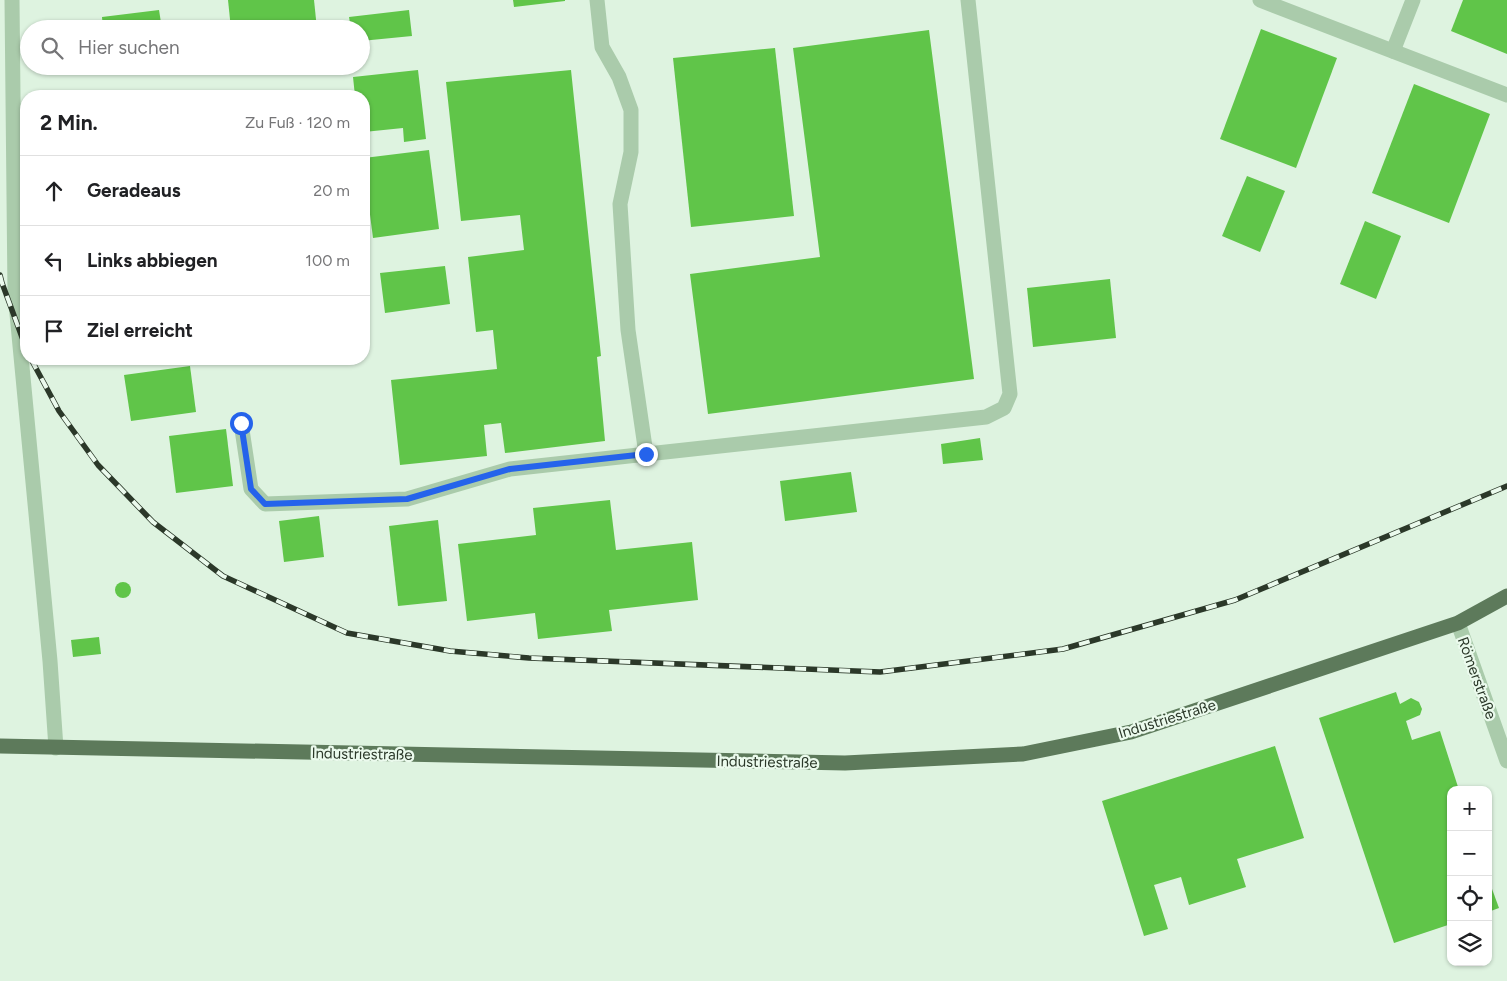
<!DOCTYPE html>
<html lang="de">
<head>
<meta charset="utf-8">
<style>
	body { margin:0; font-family:Figtree,sans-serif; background:#f2f2f2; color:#202124 }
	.controls { position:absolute; right:15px; bottom:15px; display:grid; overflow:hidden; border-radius:10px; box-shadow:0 1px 4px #0004 }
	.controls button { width:45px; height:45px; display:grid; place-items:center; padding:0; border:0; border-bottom:1px solid #e0e0e0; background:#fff; color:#202124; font:25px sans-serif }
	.stop { position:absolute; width:15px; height:15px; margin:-11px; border:4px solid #2563eb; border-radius:50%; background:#fff }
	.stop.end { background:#2563eb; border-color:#fff; box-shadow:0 1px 5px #0008 }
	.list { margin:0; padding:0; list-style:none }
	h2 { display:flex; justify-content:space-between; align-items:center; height:65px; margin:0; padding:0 20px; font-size:21px }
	h2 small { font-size:16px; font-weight:400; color:#757577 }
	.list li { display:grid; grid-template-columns:32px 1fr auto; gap:15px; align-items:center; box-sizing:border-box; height:70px; padding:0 20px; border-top:1px solid #e0e0e0 }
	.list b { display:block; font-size:19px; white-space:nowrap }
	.list em { font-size:16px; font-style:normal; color:#757577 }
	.icon { flex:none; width:28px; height:28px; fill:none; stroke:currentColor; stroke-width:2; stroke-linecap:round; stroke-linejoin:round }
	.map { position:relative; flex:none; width:1507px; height:981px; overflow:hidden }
	.search { position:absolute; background:#fff; box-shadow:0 1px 4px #0004; left:20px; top:20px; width:350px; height:55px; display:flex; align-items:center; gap:12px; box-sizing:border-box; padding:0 18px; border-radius:28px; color:#757577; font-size:19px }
	.panel { position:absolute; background:#fff; box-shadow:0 1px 4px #0004; left:20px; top:90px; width:350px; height:275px; border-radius:20px }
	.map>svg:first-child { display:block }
	.building { fill:#60c549 }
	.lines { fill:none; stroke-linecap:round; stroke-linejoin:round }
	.minor { stroke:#aacbab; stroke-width:15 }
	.major { stroke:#5d7a5b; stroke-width:15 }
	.rail-casing { stroke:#2b3829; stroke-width:5.5 }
	.rail { stroke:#ebfaed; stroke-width:4; stroke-dasharray:11; stroke-linecap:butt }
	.route { stroke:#2563eb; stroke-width:6 }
	.labels { text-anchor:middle; stroke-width:4.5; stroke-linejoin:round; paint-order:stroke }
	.street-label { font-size:15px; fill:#2b3829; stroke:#ebfaed }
</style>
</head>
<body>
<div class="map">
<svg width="1507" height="981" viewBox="0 0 1507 981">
	<rect width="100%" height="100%" fill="#def3e0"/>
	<g class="building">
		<path d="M228,0H314L317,29H231Z"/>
		<path d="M513,0H565V1L514,7Z"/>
		<path d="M1463,0H1507V54L1451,31Z"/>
		<path d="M159,10L162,29H103L102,17Z"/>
		<path d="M409,10L412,36L361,41V29H351L349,17Z"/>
		<path d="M1261,29L1337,58L1296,168L1220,139Z"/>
		<path d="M929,30L974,379L708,414L690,274L820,257L793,48Z"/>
		<path d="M775,48L794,216L691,227L673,58Z"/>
		<path d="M418,70L426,139L404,142L403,128L364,132V96H355L353,77Z"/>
		<path d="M571,70L601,356L597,357L605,441L505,453L501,423L484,425L487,456L400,465L391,380L497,369L493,330L476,332L468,257L524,250L520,215L461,221L446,82Z"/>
		<path d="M1414,84L1490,114L1449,223L1372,193Z"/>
		<path d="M429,150L439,229L373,238L364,168V158Z"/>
		<path d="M1247,176L1285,191L1260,252L1222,236Z"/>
		<path d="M1365,221L1401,236L1376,299L1340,284Z"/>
		<path d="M445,266L450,304L385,313L380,273Z"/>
		<path d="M1110,279L1116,338L1033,347L1027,288Z"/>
		<path d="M134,359H166V360L135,365Z"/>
		<path d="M190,366L196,412L131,421L124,375Z"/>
		<path d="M226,429L233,486L176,493L169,436Z"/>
		<path d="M980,438L983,460L943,464L941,444Z"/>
		<path d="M851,472L857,512L785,521L780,481Z"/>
		<path d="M610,500L616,550L692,542L698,600L609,610L612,631L538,639L535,613L467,621L458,544L536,535L533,508Z"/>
		<path d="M319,516L324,557L284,562L279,521Z"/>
		<path d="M438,520L447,601L398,606L389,526Z"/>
		<circle cx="123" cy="590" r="8"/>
		<path d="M99,637L101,654L73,657L71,640Z"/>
		<path d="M1396,692L1400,704L1411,698L1419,702L1422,709L1420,715L1406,721L1412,740L1440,731L1459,790H1451V924L1394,943L1319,718Z"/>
		<path d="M1275,746L1304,838L1237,859L1246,887L1189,905L1181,877L1154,885L1168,929L1144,936L1102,801Z"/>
		<path d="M1488,878L1499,908L1488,912Z"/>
	</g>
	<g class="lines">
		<g class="minor">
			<path d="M12,0L15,293L50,661L56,748"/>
			<path d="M597,0L602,47L619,77L631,110V152L620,204L628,330L646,454"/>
			<path d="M1260,0L1507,95"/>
			<path d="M1393,51L1413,0"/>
			<path d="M241,423L251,489L265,504L407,499L510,469L986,417L1004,408L1010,394L968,0"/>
			<path d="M1458,623L1507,761"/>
		</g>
		<path class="major" d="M0,746L845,763L1023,754L1131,732L1458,623L1507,596"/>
		<defs>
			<g id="rail">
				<path d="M0,275L2,283L26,348"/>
				<path d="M31,359L59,411L98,465L153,522L223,576L347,633L450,651L529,658L880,672L1063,649L1235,600L1507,486"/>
			</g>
		</defs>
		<use href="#rail" class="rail-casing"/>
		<use href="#rail" class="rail"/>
	</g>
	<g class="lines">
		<path class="route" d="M241,423L251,489L265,504L407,499L510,469L646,454"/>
	</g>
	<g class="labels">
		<g class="street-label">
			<text transform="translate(1477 678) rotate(70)" y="5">Römerstraße</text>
			<text transform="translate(1167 719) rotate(-17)" y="5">Industriestraße</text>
			<text transform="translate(362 754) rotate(1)" y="5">Industriestraße</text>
			<text transform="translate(767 762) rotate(1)" y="5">Industriestraße</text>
		</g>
	</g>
</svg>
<div class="controls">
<button>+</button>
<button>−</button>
<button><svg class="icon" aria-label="locate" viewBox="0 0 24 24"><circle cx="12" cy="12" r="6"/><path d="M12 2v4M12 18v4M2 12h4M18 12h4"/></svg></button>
<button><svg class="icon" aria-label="layers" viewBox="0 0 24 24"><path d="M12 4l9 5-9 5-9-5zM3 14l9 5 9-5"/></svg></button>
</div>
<div class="stop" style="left:241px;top:423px"></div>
<div class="stop end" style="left:646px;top:454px"></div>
<div class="search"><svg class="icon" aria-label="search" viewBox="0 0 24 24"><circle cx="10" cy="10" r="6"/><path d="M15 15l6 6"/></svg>Hier suchen</div>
<section class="panel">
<h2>2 Min.<small>Zu Fuß · 120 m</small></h2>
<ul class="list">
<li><svg class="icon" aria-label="ahead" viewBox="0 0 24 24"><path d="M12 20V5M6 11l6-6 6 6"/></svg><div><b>Geradeaus</b></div><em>20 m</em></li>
<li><svg class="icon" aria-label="left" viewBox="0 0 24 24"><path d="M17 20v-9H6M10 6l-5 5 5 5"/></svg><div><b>Links abbiegen</b></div><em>100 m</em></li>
<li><svg class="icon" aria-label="arrive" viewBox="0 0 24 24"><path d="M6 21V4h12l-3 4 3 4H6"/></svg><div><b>Ziel erreicht</b></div></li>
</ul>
</section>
</div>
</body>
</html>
